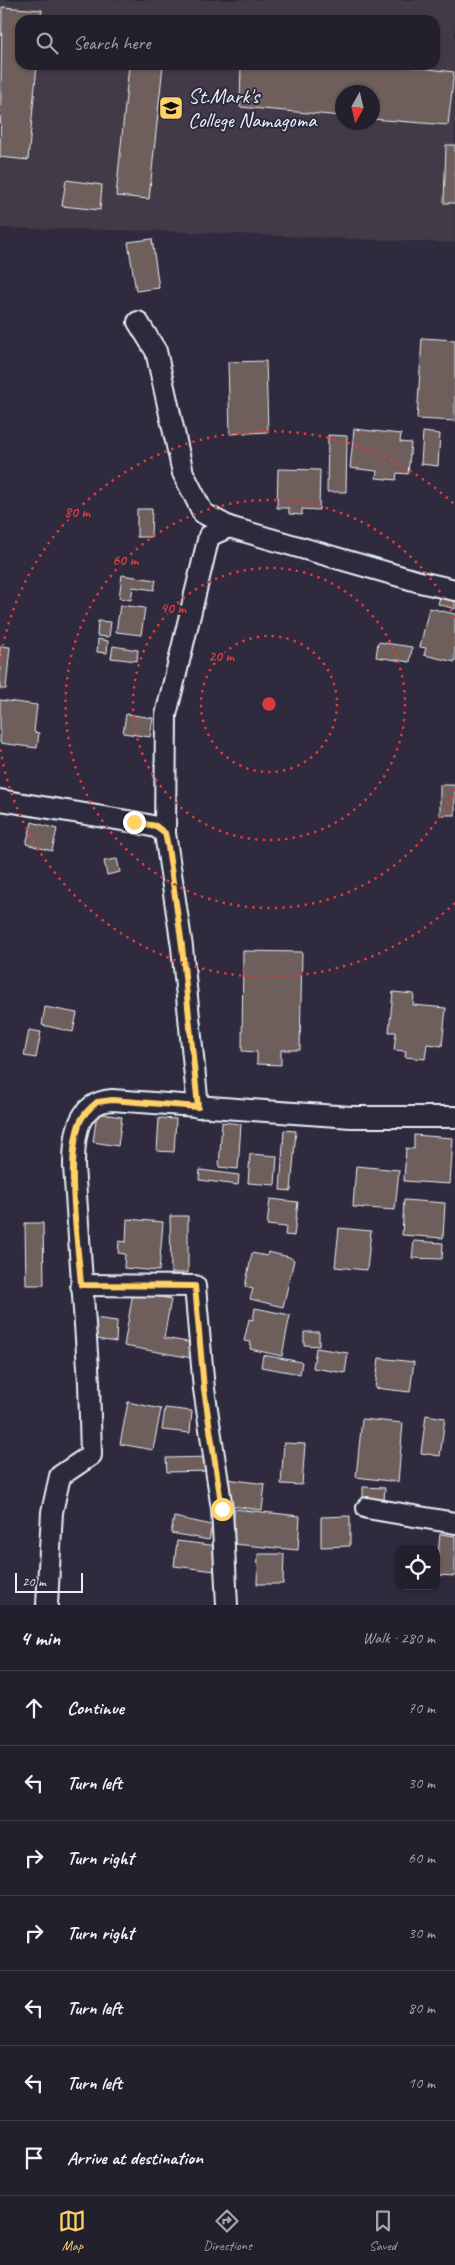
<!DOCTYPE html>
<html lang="en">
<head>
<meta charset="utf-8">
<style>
	body { margin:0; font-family:Caveat,sans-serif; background:#2f2d3a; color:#f1f3f6 }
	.controls { position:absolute; right:15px; bottom:15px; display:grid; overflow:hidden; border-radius:10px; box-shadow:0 1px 4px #0004 }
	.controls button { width:45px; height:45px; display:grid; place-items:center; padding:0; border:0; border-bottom:1px solid #403e4a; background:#23202e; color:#f1f3f6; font:25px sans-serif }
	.compass { position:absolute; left:335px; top:85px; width:45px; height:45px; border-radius:50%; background:#23202e; box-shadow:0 1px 4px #0004; rotate:188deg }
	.scale { position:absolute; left:15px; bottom:12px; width:68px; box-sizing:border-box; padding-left:5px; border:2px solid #e8f1f8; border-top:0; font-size:14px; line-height:18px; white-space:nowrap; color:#e8f1f8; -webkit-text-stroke:4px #2f2a3d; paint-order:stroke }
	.stop { position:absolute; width:15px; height:15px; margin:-11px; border:4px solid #ffd166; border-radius:50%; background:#fff }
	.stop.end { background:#ffd166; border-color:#fff; box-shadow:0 1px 5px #0008 }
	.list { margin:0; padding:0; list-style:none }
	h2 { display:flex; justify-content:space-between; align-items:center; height:65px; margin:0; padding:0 20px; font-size:21px }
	h2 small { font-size:16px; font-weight:400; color:#a3a3aa }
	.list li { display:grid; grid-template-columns:32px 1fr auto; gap:15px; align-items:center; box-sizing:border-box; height:75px; padding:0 20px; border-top:1px solid #403e4a }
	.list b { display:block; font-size:19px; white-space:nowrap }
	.list em { font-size:16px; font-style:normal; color:#a3a3aa }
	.icon { flex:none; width:28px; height:28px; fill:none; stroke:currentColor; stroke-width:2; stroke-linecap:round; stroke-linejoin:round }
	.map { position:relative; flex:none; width:455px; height:1605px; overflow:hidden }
	.search { position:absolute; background:#23202e; box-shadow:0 1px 4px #0004; left:15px; right:15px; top:15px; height:55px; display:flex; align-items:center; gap:12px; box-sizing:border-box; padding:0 18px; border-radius:15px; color:#a3a3aa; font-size:19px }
	.sheet { height:590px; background:#23202e }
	nav { display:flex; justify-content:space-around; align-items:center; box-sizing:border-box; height:70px; border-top:1px solid #403e4a; background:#23202e; font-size:14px; color:#a3a3aa }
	nav a { display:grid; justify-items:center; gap:2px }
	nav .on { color:#ffd166 }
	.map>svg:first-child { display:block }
	.built { fill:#423a46; fill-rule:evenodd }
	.building { fill:#6e5e5c; stroke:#e8f1f8 }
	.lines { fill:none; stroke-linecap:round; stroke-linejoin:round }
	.minor-casing { stroke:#e8f1f8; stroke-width:24 }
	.minor { stroke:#2f2a3d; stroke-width:20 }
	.route { stroke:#ffd166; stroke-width:6 }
	.ring { fill:none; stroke:#d83c3d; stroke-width:2.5; stroke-dasharray:2.5 5 }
	.labels { text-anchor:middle; stroke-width:4; stroke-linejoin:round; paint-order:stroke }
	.poi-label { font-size:21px; fill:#e8f1f8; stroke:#2f2a3d; text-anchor:start }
	.centre { fill:#d83c3d; stroke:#2f2a3d; stroke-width:2.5 }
	.ring-label { font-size:15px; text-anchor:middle; font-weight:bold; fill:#d83c3d; stroke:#2f2a3d; stroke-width:4; stroke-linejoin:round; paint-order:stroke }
</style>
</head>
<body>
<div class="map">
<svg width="455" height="1605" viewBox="0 0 455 1605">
	<rect width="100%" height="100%" fill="#2f2a3d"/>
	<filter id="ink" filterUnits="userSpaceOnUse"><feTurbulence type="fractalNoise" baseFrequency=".02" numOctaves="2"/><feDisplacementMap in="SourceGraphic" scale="10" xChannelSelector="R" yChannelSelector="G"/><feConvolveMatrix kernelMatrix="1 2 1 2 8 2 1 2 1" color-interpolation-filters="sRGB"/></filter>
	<g filter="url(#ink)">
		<path class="built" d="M0,0H455V243L162,231L0,228ZM20,20H435V65H20ZM342,92H372V122H342Z"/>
		<g class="building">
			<path d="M2,7L42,10L41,20H20V65H37L28,160L0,157Z"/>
			<path d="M129,65H163L149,199L116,196Z"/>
			<path d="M241,65H395L454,72L448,125L372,119V92H342V116L240,107Z"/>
			<path d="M446,145H455V203H444Z"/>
			<path d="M66,180L102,185L100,210L62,206Z"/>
			<path d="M152,239L159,288L136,291L128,242Z"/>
			<path d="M422,338L455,340V421L417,419Z"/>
			<path d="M266,361L268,432L230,434L228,362Z"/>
			<path d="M354,429L401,434L400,442L411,443L408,474L397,473L396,480L376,478L377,471L350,468Z"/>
			<path d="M423,432L440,434L438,466L421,464Z"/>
			<path d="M328,435L347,436L346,492H327Z"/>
			<path d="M278,469L320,470L319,510L302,509V515L289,514V508H277Z"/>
			<path d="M137,509H152L151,537H137Z"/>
			<path d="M122,575L156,580L154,590L133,587L131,600L119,598Z"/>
			<path d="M442,591L455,594V609L438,604Z"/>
			<path d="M120,605L145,608L141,635L116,632Z"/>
			<path d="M429,608L455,614V662L424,655L426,648L420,647Z"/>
			<path d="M98,621L111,622L109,637L97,636Z"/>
			<path d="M98,639L108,641L107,653L97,652Z"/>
			<path d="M378,642L412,647L410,662L376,657Z"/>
			<path d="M0,646L10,647L6,689H0Z"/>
			<path d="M113,646L138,650L137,661L111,658Z"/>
			<path d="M0,700L37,705L34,732L39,733L37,748L0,743Z"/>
			<path d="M126,714L153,718L150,737L123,733Z"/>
			<rect x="440" y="785" width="15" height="30"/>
			<path d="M32,822L57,829L52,851L26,844Z"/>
			<path d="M117,859L120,872L107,875L104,861Z"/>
			<path d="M243,951L302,952L300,1050H281V1065L257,1064V1052L242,1051Z"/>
			<path d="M393,992L414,994L413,1005L446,1008L442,1046L427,1044L425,1059L405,1057L406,1051L394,1050L396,1032H389Z"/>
			<path d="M45,1007L77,1013L73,1032L42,1025Z"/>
			<path d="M29,1030L41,1032L36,1058L24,1056Z"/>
			<path d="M97,1113L122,1117L118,1146L93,1142Z"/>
			<path d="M159,1118L176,1119L174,1152L157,1151Z"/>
			<path d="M222,1122L241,1124L238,1169L219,1167Z"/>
			<path d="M284,1130L296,1131L291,1191L280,1190Z"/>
			<path d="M414,1135L453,1138L450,1184L404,1181L406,1148L414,1149Z"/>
			<path d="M250,1154L277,1156L275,1185L248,1183Z"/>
			<path d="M356,1166L399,1170L395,1210L353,1207Z"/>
			<path d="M200,1170L239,1175L238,1185L199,1180Z"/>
			<path d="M270,1199L298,1202L294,1236L285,1235L286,1227L267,1225Z"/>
			<path d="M404,1200L445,1203L443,1238L402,1235Z"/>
			<path d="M170,1216H188V1273H171Z"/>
			<path d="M127,1219L163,1222L159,1271L124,1268L125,1254L118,1253L119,1241L126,1242Z"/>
			<path d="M25,1223H43L44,1285H26Z"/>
			<path d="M339,1228L371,1231L367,1270L335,1267Z"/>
			<path d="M414,1241L443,1243L442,1259L412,1258Z"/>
			<path d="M268,1252L289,1257L294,1260L283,1307L250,1299L253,1289L245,1287L252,1253L267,1256Z"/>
			<path d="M133,1292L171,1299L164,1338L194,1343L192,1358L124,1346Z"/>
			<path d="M255,1308L290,1315L282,1356L250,1349L251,1342L244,1341L249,1319L253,1320Z"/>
			<path d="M95,1318L117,1321L116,1342L96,1339Z"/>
			<path d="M304,1332H319V1346L304,1345Z"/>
			<path d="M316,1348L348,1353L345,1373L313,1368Z"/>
			<path d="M263,1355L302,1362L300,1374L261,1367Z"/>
			<path d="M379,1358L414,1362L410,1392L375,1388Z"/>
			<path d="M128,1402L161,1409L153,1450L120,1444Z"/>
			<path d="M165,1408L192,1411L190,1433L162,1430Z"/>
			<path d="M426,1415L445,1418L440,1456L421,1453Z"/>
			<path d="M362,1419L403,1423L398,1482L356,1477Z"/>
			<path d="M284,1443L305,1444L302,1485L281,1484Z"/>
			<path d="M212,1457L213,1471L167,1472L166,1458Z"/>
			<path d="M227,1479L265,1484L262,1510L223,1505Z"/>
			<path d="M363,1487L385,1488L384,1500L363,1499Z"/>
			<path d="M234,1509L300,1516L298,1550L233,1544Z"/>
			<path d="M350,1516V1546L321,1547V1517Z"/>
			<path d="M174,1517L212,1525L209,1540L171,1533Z"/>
			<path d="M440,1534L455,1536V1576L436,1575Z"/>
			<path d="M177,1541L218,1546L215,1571L174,1566Z"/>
			<path d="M258,1554H284L283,1584H257Z"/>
		</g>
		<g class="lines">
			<defs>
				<g id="minor">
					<path d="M138,322L156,351L183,473L203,513L229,527L420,582L455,590"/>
					<path d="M0,800L134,822L156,827L165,833L182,947L198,1107"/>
					<path d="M165,833L166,715L209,536L229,527"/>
					<path d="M81,1285L195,1286L204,1389L222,1509L227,1605"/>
					<path d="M367,1508L455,1523"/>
					<path d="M47,1605L52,1512L60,1476L91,1455L89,1382L74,1166C74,1137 76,1103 112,1100L351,1117H455"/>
				</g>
			</defs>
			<use href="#minor" class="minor-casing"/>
			<use href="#minor" class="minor"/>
		</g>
	</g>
	<g class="lines" filter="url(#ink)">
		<path class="route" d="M134,822L156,826L165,833L168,847L182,946L198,1107L112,1100L97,1102C91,1107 83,1114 80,1122C65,1159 78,1243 81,1285L195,1286L204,1389L222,1509"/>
	</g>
	<g class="ring">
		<circle cx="269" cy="704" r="68"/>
		<circle cx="269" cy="704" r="136"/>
		<path d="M455 789A204 204 0 1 1 455 619"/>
		<path d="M455 903A272 272 0 0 1 0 747M0 661A272 272 0 0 1 455 505"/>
	</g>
	<defs>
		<symbol id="school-square" viewBox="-11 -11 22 22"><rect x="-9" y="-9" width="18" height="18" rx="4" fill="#ffd166" stroke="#2f2a3d"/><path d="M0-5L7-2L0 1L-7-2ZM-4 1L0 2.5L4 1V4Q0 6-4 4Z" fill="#111"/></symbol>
	</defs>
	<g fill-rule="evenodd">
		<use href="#school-square" x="157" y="94" width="28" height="28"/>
	</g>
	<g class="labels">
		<g class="poi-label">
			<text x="188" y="103">St.Mark's<tspan x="188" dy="24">College Namagoma</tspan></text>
		</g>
	</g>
	<circle cx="269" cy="704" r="8" class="centre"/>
	<g class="ring-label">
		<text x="77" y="517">80 m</text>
		<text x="125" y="565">60 m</text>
		<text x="173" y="613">40 m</text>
		<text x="221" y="661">20 m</text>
	</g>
</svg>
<div class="controls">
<button><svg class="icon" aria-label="locate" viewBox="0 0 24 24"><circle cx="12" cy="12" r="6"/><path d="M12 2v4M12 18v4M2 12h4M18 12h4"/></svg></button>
</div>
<svg class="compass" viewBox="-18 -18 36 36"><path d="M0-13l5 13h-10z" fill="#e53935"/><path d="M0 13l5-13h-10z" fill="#a3a3aa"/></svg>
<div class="scale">20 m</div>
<div class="stop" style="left:222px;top:1509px"></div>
<div class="stop end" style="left:134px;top:822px"></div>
<div class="search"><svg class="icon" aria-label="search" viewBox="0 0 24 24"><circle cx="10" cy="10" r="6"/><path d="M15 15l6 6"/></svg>Search here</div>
</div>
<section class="sheet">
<h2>4 min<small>Walk · 280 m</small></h2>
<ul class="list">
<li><svg class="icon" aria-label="ahead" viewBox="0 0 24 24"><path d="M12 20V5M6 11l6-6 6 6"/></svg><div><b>Continue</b></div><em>70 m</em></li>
<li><svg class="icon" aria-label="left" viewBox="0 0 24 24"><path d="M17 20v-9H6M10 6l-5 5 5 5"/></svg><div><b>Turn left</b></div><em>30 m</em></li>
<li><svg class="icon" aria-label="right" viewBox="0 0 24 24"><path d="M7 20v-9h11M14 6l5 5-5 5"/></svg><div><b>Turn right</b></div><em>60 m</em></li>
<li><svg class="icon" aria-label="right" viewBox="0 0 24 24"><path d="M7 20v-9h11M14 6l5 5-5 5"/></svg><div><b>Turn right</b></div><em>30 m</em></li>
<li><svg class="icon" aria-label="left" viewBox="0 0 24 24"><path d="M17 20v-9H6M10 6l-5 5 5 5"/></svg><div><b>Turn left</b></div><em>80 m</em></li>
<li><svg class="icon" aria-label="left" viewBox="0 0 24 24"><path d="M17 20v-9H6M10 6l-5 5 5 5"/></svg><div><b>Turn left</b></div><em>10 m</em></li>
<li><svg class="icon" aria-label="arrive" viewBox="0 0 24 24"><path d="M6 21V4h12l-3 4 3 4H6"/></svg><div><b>Arrive at destination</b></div></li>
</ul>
</section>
<nav>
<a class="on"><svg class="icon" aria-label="map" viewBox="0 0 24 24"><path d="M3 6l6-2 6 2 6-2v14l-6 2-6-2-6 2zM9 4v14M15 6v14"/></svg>Map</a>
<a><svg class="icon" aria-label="directions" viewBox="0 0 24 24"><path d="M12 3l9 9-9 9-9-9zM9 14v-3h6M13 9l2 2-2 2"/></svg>Directions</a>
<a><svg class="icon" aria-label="saved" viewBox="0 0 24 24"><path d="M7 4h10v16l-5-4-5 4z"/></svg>Saved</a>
</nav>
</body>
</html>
